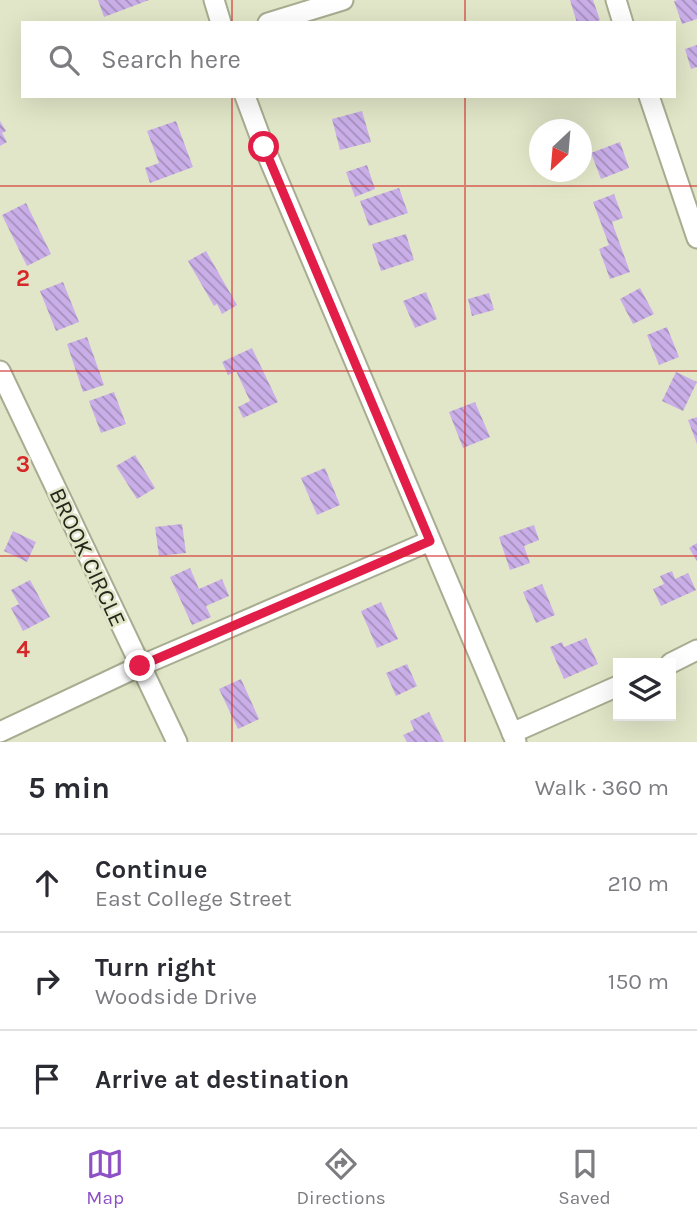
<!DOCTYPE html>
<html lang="en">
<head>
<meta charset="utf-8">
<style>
	body { margin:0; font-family:Karla,sans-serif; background:#f2f2f3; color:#2b2b33 }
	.controls { position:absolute; right:21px; bottom:21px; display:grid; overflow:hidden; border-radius:0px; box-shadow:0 7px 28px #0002 }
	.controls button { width:63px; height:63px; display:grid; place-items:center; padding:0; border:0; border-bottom:2px solid #e1e1e2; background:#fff; color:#2b2b33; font:35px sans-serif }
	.compass { position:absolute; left:529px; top:119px; width:63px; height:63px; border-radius:50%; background:#fff; box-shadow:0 7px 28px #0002; rotate:206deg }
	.stop { position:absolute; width:21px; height:21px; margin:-16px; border:5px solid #e11d48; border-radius:50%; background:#fff }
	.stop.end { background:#e11d48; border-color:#fff; box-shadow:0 2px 7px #0008 }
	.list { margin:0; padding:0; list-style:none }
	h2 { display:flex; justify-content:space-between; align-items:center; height:91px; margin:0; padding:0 28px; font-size:30px }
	h2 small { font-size:23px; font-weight:400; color:#7c7c81 }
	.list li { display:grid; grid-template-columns:46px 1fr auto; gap:21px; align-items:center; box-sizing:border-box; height:98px; padding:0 28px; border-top:2px solid #e1e1e2 }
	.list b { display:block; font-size:26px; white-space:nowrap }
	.list p { margin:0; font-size:23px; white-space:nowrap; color:#7c7c81 }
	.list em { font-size:23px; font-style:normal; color:#7c7c81 }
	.icon { flex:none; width:38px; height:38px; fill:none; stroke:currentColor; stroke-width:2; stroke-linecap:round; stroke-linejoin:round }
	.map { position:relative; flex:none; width:697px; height:742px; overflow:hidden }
	.search { position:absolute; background:#fff; box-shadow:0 7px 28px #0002; left:21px; right:21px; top:21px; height:77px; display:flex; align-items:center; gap:18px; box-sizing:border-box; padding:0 24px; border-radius:0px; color:#7c7c81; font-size:26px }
	.sheet { height:385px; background:#fff }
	nav { display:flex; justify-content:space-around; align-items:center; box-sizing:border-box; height:98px; border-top:2px solid #e1e1e2; background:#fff; font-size:19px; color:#7c7c81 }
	nav a { display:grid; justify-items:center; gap:4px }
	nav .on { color:#8e50c5 }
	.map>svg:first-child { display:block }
	.building { fill:url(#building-back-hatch) }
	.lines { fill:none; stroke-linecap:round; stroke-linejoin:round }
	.minor-casing { stroke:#a8ac90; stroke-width:23 }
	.minor { stroke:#fff; stroke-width:19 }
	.route { stroke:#e11d48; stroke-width:9 }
	.grid { fill:none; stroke:#d62828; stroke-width:2; stroke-opacity:0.55 }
	.labels { text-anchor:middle; stroke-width:5; stroke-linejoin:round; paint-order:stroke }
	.street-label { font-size:23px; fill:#25271c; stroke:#e1e6c8 }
	.grid-label { font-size:23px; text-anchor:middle; font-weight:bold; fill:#d62828; stroke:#e1e6c8; stroke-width:5; stroke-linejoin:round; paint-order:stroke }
</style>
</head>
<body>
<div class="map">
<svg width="697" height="742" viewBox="0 0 697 742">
	<defs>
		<pattern id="building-back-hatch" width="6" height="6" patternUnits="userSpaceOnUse" patternTransform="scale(1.75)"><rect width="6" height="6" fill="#c9aee8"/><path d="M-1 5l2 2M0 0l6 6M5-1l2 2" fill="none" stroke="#a38ebb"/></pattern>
	</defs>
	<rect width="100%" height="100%" fill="#e1e6c8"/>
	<g class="building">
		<path d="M98,0H149L104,17Z"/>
		<path d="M570,0H593L600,20L591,23H577Z"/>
		<path d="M678,0H697V19L682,24L674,1Z"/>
		<path d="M697,45V67L691,69L685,49Z"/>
		<path d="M362,111L371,142L340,150L332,119Z"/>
		<path d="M0,121L6,131L2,133L7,142L0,146Z"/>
		<path d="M176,121L193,167L150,183L145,168L159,163L147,131Z"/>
		<path d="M620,142L629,168L601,179L591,153Z"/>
		<path d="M367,165L375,189L355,197L346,172Z"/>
		<path d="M399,188L408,213L369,226L360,201Z"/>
		<path d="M614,194L623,218L612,222L630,272L610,279L599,249L609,245L593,202Z"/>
		<path d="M26,203L51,254L27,266L2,215Z"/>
		<path d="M406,234L414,260L381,271L372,244Z"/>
		<path d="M206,251L237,305L222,314L217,304L214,306L188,261Z"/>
		<path d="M63,282L79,322L56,331L40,291Z"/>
		<path d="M640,288L654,314L633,324L620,299Z"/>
		<path d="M426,292L437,319L415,328L403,301Z"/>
		<path d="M489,293L494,310L472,316L468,299Z"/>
		<path d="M667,327L679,357L659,365L647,335Z"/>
		<path d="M87,337L104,385L83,392L67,344Z"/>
		<path d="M252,348L278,402L243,418L238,407L250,401L236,371L228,375L222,362Z"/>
		<path d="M676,372L697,382L683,411L662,401Z"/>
		<path d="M114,392L126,424L101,433L89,401Z"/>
		<path d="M475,402L490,437L463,448L449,412Z"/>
		<path d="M697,417V444L688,420Z"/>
		<path d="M135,455L155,488L137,499L116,466Z"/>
		<path d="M325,468L340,505L317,515L301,478Z"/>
		<path d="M182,524L186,553L159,556L155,527Z"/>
		<path d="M534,525L539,540L524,546L530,563L510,570L499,537Z"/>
		<path d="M13,531L36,542L27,562L4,551Z"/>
		<path d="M697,543V561L689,548Z"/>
		<path d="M190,568L199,589L222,579L229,596L206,606L211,617L192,625L170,577Z"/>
		<path d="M672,571L675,579L688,573L696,590L661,606L653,589L664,584L660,576Z"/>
		<path d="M30,580L50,617L23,631L11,608L19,604L11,590Z"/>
		<path d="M542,584L555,615L536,623L523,592Z"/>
		<path d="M381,602L398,639L377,648L361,611Z"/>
		<path d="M586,638L598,664L564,679L550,647L562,642L564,647Z"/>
		<path d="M407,664L417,686L396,696L386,673Z"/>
		<path d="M241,679L259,719L238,729L219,689Z"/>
		<path d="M429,712L444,742H407L403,735L414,730L410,721Z"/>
	</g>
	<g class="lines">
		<defs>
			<g id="minor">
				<path d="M214,0L221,23"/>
				<path d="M616,0L623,23"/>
				<path d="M268,23L343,0"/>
				<path d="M245,96L264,147L516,742"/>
				<path d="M649,96L697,238"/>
				<path d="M0,371L177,742"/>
				<path d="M671,663L697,650"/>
				<path d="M0,732L140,666L430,541"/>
				<path d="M512,733L618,686"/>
			</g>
		</defs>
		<use href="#minor" class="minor-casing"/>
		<use href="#minor" class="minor"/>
	</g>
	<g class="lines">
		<path class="route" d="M140,666L430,541L264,147"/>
	</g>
	<path class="grid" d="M232,0V23M465,0V23M232,96V742M465,96V742M0,186H697M0,371H697M0,556H697"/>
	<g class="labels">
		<g class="street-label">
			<text transform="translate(88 557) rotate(65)" y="8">BROOK CIRCLE</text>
		</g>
	</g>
	<g class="grid-label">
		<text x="23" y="286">2</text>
		<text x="23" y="472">3</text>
		<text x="23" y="657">4</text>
	</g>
</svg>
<div class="controls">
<button><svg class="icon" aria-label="layers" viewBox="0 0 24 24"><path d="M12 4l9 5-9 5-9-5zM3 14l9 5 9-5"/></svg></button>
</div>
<svg class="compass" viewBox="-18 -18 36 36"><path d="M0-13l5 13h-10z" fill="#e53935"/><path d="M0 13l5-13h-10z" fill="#7c7c81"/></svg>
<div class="stop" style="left:264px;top:147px"></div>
<div class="stop end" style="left:140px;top:666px"></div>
<div class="search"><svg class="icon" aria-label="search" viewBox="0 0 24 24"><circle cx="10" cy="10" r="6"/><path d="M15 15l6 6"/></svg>Search here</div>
</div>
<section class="sheet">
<h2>5 min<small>Walk · 360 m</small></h2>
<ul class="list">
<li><svg class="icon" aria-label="ahead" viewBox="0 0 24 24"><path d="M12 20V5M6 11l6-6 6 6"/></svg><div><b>Continue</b><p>East College Street</p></div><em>210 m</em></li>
<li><svg class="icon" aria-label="right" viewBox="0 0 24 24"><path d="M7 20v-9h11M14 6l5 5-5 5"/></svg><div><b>Turn right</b><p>Woodside Drive</p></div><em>150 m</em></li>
<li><svg class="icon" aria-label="arrive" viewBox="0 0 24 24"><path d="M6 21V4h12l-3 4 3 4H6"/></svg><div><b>Arrive at destination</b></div></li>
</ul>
</section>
<nav>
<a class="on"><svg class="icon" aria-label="map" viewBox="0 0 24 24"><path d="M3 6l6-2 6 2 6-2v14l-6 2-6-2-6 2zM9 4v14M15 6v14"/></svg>Map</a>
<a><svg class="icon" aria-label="directions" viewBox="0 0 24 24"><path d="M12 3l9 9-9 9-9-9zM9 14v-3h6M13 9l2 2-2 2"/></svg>Directions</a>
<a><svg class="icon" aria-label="saved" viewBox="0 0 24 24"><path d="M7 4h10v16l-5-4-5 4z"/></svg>Saved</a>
</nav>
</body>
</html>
